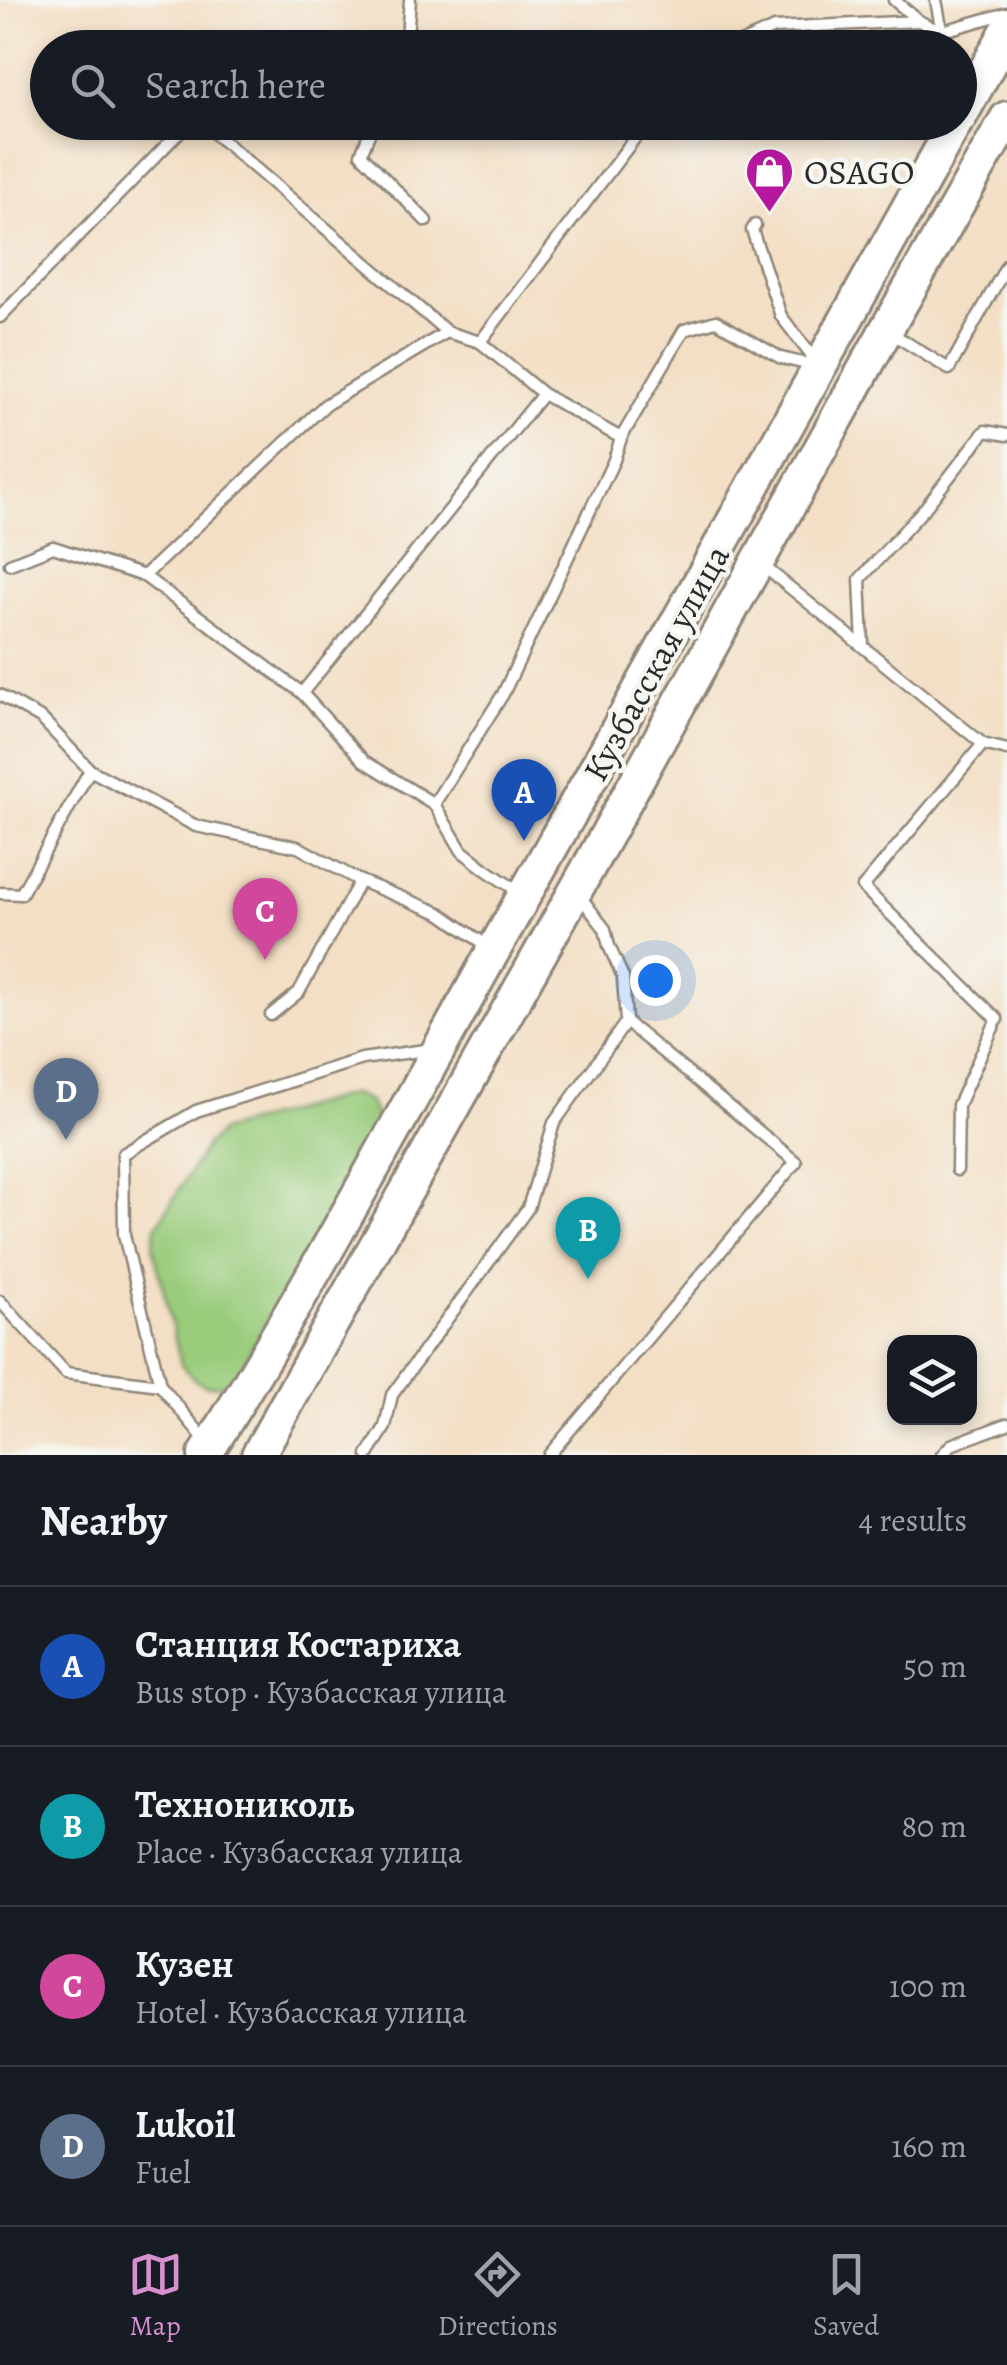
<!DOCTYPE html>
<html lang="en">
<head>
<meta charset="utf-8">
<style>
	body { margin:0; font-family:Alegreya,serif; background:#20242c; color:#f1f3f6 }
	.controls { position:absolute; right:30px; bottom:30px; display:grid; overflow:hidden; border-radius:20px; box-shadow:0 5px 15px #0003 }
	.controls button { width:90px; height:90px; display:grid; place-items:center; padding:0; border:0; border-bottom:2px solid #363941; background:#171b24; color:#f1f3f6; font:50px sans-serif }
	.you { position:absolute; left:655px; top:980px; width:35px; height:35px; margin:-25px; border:8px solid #fff; border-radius:50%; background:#1a73e8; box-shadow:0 0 0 15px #1a73e833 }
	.badge { display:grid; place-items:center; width:65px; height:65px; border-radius:50%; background:#d690ce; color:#fff; font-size:32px; font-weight:700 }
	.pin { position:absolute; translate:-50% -82px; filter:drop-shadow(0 2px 5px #0008) }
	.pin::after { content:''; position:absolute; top:52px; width:35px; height:30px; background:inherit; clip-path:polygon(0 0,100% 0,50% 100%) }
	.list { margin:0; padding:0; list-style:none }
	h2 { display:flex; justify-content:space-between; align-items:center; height:130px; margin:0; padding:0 40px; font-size:42px }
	h2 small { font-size:32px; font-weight:400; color:#9ea1a6 }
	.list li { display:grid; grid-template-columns:65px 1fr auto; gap:30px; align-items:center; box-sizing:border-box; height:160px; padding:0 40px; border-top:2px solid #363941 }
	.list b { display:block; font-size:38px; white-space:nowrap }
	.list p { margin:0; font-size:32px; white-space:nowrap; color:#9ea1a6 }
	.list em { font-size:32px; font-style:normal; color:#9ea1a6 }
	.icon { flex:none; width:55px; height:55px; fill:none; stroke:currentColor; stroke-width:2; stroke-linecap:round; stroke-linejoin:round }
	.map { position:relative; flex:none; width:1007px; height:1455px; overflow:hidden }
	.search { position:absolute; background:#171b24; box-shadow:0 5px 15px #0003; left:30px; right:30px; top:30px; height:110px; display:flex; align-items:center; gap:25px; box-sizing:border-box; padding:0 35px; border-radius:55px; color:#9ea1a6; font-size:38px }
	.sheet { height:770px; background:#171b24 }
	nav { display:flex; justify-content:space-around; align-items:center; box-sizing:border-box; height:140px; border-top:2px solid #363941; background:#171b24; font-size:28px; color:#9ea1a6 }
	nav a { display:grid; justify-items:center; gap:5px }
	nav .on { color:#d690ce }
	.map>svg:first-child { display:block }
	.green { fill:#9acc7c; stroke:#627c54; stroke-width:2.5 }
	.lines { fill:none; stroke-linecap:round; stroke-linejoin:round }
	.lane-casing { stroke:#8f8578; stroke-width:15 }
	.primary-casing { stroke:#8f8578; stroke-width:38 }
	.lane { stroke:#fff; stroke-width:10 }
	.primary { stroke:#fff; stroke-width:32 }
	.labels { text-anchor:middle; stroke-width:9; stroke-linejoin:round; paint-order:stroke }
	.poi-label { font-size:35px; fill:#2b2b2b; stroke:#f6f6f2; text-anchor:start }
	.street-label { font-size:35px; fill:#2b2b2b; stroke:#f6f6f2 }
</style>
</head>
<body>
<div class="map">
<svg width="1007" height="1455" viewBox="0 0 1007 1455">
	<rect width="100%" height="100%" fill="#f6f6f2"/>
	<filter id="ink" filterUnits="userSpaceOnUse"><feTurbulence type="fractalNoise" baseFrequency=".01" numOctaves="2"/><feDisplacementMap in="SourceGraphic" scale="20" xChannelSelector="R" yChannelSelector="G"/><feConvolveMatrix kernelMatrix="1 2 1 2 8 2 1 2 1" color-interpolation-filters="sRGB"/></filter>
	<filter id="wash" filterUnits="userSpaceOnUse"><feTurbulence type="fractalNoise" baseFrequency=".0048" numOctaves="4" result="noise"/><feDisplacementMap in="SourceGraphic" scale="40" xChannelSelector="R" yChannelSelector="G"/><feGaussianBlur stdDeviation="2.25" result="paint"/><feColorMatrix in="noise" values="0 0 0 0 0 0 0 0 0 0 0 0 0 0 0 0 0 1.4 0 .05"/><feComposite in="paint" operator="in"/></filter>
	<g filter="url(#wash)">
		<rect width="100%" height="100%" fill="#f3dfc5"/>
		<path class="green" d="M352,1094C373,1098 378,1113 374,1132L235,1378L227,1385L207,1386L196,1381L181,1365L153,1246L156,1227L207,1144L223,1130Z"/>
	</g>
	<g filter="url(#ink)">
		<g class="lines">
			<defs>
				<g id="lane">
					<path d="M894,0L919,21L941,32"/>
					<path d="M936,0L942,32"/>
					<path d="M406,48L410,0"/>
					<path d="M729,48L774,28L919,21"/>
					<path d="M883,48L1007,13"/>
					<path d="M201,122L447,332L480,342"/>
					<path d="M374,122L361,154L426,221"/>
					<path d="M755,225L752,230L781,316L817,363"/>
					<path d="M0,317L189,122"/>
					<path d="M891,333L949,369L1007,265"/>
					<path d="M543,394L480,342L647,122"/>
					<path d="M10,564L53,547L144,576L302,693L364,761L434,804"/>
					<path d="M762,565L983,744L1007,750"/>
					<path d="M144,576L325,405L447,332"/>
					<path d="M863,646L860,579L925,508L985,431L1007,435"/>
					<path d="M302,693L543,394L621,438"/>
					<path d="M0,695L42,719L90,770"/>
					<path d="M0,893L21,894L90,770L196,826L298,847L360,881L440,913L489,947"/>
					<path d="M522,894L485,869L462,851L434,804L503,694L614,460L621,438L684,330L716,321L781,358L815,366"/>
					<path d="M271,1015L299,992L360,881"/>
					<path d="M957,1170L958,1105L997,1019L863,887L983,744"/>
					<path d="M0,1301L66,1373L160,1385L206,1441"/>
					<path d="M160,1385L124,1235L123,1154L196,1111L362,1059L432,1049"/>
					<path d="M368,1455L385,1427L392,1395L528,1208L554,1123L626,1022L623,977L609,946L605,929L579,895"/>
					<path d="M549,1455L796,1162L626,1022"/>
					<path d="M942,1455L951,1445L1007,1424"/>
				</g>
				<g id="primary">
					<path d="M960,117L1007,31"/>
					<path d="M205,1455C341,1237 458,1009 586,786L956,122"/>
					<path d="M258,1455L591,863L886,330L1007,118"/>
				</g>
			</defs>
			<use href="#lane" class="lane-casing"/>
			<use href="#primary" class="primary-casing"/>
			<use href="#lane" class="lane"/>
			<use href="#primary" class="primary"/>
		</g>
	</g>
	<defs>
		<symbol id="shop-pin" viewBox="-11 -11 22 30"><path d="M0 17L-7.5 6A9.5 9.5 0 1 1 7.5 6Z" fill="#b5179e" stroke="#f6f6f2"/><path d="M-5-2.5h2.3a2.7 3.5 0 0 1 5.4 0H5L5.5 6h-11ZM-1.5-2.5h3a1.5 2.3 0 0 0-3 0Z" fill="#fff"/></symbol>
	</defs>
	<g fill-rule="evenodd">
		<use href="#shop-pin" x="742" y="144" width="55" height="75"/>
	</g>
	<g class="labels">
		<g class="poi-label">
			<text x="804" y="184">OSAGO</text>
		</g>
		<g class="street-label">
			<text transform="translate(656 663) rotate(-61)" y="12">Кузбасская улица</text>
		</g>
	</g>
</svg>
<div class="controls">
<button><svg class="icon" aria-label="layers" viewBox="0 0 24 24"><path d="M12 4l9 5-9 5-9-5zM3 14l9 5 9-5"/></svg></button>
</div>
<div class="you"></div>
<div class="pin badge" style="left:524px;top:841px;background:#1a4fb4">A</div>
<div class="pin badge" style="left:588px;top:1279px;background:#0f9aa8">B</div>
<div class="pin badge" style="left:265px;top:960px;background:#d1479c">C</div>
<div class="pin badge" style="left:66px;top:1140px;background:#5c6f8a">D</div>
<div class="search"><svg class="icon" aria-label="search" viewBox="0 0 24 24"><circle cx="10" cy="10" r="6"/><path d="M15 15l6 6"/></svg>Search here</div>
</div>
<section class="sheet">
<h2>Nearby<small>4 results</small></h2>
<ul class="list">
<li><span class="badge" style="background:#1a4fb4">A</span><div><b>Станция Костариха</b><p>Bus stop · Кузбасская улица</p></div><em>50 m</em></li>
<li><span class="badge" style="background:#0f9aa8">B</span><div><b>Технониколь</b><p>Place · Кузбасская улица</p></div><em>80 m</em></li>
<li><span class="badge" style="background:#d1479c">C</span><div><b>Кузен</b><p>Hotel · Кузбасская улица</p></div><em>100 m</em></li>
<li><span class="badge" style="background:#5c6f8a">D</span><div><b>Lukoil</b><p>Fuel</p></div><em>160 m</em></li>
</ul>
</section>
<nav>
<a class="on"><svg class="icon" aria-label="map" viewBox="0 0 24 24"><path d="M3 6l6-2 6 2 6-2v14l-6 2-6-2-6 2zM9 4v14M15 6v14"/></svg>Map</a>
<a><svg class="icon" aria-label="directions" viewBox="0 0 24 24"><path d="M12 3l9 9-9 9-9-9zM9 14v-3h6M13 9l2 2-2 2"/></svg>Directions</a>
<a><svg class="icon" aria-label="saved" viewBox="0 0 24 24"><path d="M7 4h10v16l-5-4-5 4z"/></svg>Saved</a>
</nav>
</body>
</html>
